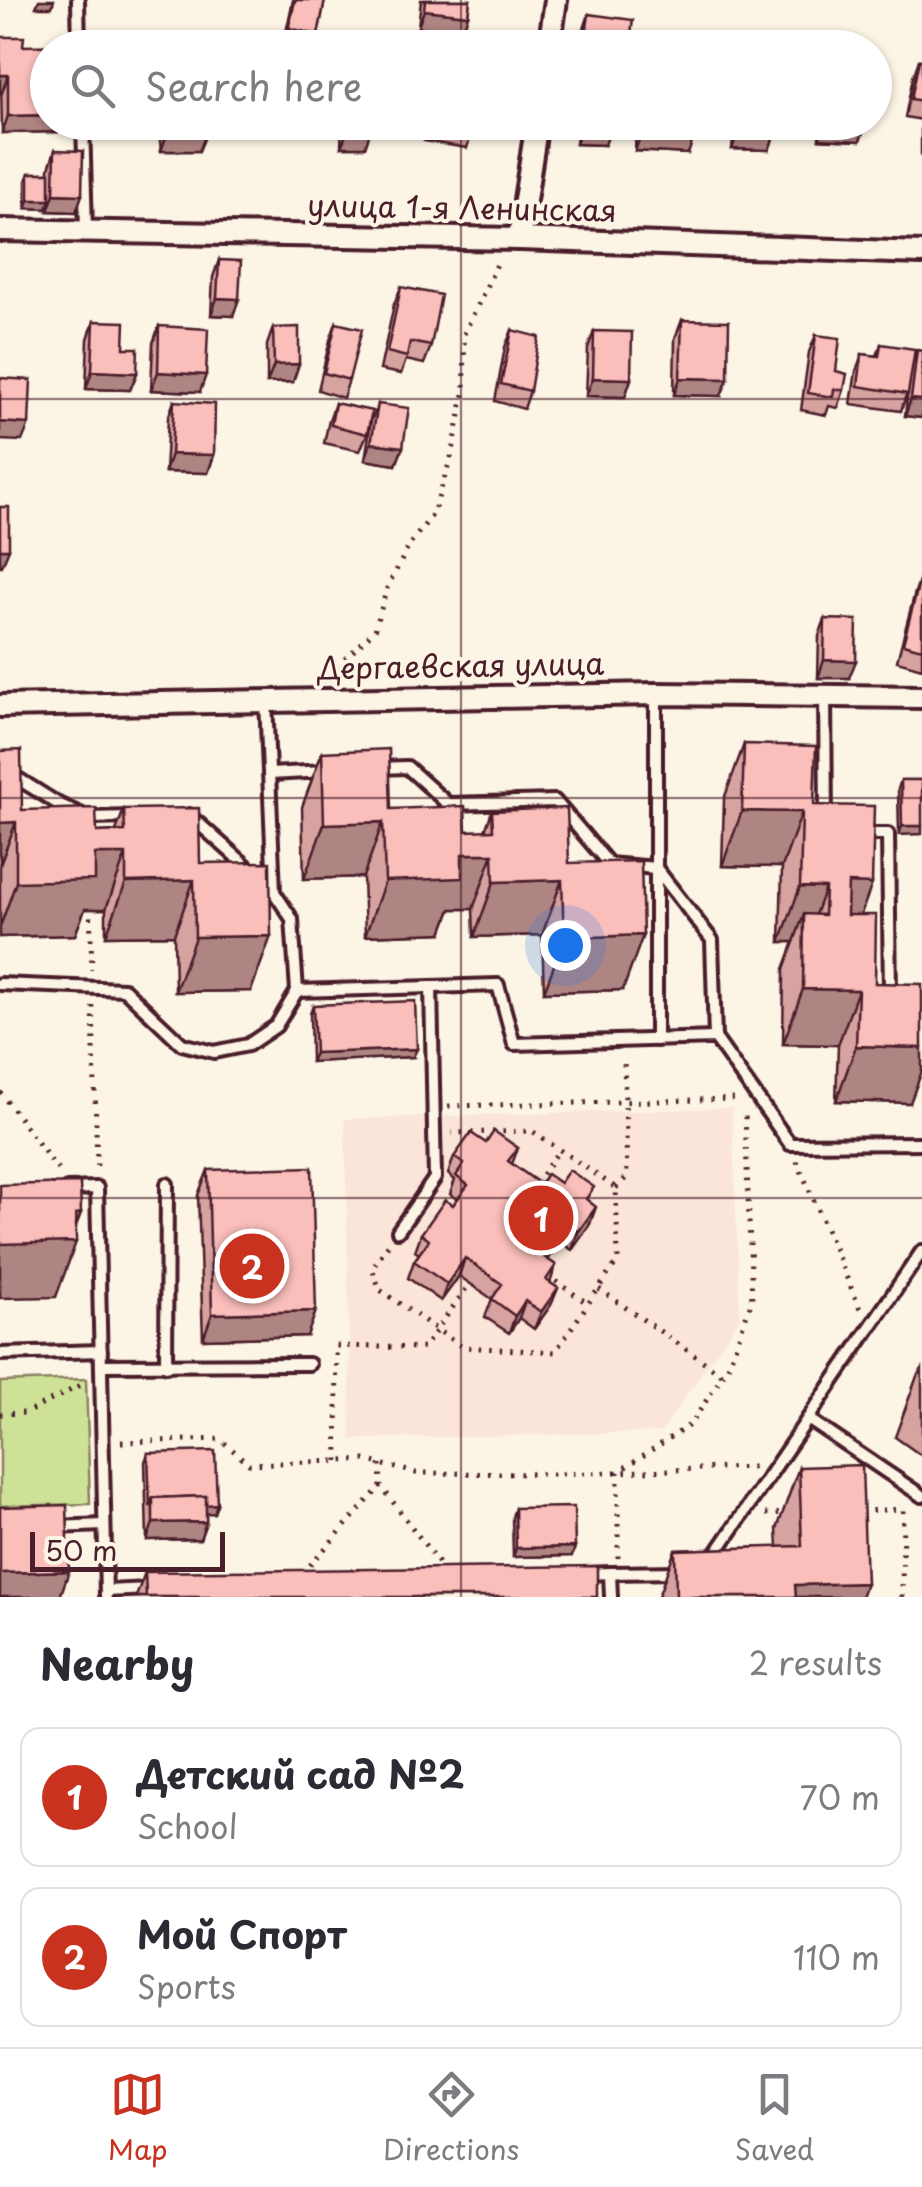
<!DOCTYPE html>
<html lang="en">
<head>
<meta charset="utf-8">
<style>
	body { margin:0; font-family:"Playpen Sans",sans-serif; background:#f7f7f7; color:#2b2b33 }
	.scale { position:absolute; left:30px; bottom:25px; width:195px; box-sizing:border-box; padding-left:10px; border:5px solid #4a1f2b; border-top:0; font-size:28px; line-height:35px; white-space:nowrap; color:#4a1f2b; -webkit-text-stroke:8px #fcf5e5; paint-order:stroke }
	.you { position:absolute; left:565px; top:945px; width:35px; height:35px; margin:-25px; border:8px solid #fff; border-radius:50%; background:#1a73e8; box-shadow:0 0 0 15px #1a73e833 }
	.badge { display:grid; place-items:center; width:65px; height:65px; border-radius:50%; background:#c8321e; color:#fff; font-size:32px; font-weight:700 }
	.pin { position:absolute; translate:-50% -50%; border:5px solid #fff; box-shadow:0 2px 10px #0006 }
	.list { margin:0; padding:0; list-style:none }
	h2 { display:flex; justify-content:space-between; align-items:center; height:130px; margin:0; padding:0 40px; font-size:42px }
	h2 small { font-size:32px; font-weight:400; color:#7c7c81 }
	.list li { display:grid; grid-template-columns:65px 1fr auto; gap:30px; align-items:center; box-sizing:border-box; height:140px; margin:0 20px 20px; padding:0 20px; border:2px solid #e1e1e2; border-radius:20px }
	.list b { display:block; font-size:38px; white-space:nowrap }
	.list p { margin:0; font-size:32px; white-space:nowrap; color:#7c7c81 }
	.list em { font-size:32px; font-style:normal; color:#7c7c81 }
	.icon { flex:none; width:55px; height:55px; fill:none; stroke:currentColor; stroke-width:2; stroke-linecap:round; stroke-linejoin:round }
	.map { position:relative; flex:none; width:922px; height:1597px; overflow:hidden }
	.search { position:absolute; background:#fff; box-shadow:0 2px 8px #0004; left:30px; right:30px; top:30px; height:110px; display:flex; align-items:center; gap:25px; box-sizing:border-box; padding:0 35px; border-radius:55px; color:#7c7c81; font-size:38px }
	.sheet { height:450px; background:#fff }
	nav { display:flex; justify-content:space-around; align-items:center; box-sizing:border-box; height:140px; border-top:2px solid #e1e1e2; background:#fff; font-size:28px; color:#7c7c81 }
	nav a { display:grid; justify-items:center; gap:5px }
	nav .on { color:#c8321e }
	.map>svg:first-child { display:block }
	.built { fill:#fbe4d8 }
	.green { fill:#cee297; stroke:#8c8061; stroke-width:2.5 }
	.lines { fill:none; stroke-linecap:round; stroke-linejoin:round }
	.lane-casing { stroke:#4a1f2b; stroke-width:18 }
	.street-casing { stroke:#4a1f2b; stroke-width:28 }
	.path { stroke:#4a1f2b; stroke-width:5; stroke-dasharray:2.5 8; stroke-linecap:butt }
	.lane { stroke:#fcf5e5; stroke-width:10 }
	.street { stroke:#fcf5e5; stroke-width:20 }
	.wall { fill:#d7a3a1; stroke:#4a1f2b; stroke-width:2.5 }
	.shaded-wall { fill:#af8583; stroke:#4a1f2b; stroke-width:2.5 }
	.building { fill:#fabebb; stroke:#4a1f2b; stroke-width:2.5 }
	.grid { fill:none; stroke:#4a1f2b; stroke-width:2.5; stroke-opacity:0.55 }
	.labels { text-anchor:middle; stroke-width:8; stroke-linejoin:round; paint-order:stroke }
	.street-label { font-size:30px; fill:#4a1f2b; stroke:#fcf5e5 }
</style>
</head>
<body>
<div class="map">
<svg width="922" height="1597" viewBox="0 0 922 1597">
	<rect width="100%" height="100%" fill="#fcf5e5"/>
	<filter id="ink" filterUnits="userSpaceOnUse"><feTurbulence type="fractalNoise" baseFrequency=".01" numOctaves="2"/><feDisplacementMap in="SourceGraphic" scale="20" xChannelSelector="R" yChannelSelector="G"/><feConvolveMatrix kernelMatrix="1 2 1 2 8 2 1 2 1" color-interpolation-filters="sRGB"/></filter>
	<g filter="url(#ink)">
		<path class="built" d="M732,1108L740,1318L661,1432L351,1439L345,1119Z"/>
		<path class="green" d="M86,1379L90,1504L0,1506V1382Z"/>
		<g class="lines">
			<defs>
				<g id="lane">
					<path d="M78,0L79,48"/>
					<path d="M83,122L86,231"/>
					<path d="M656,695V1040"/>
					<path d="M825,695L826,818"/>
					<path d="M266,700L274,892"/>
					<path d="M377,768L407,767L448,804L555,801L609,864L656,868L712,940L715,1038L790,1144L922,1143"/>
					<path d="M0,773H9L60,805L89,818L132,817"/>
					<path d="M270,774L325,771"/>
					<path d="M189,815L250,869"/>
					<path d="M862,834H888L890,995"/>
					<path d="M0,984L124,989L182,1044L214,1052L248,1045L276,1026L297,991L292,919L274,892L263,881"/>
					<path d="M297,991L498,985L514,1044L715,1038"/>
					<path d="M67,1189L97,1188L106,1596"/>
					<path d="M398,1231L435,1178L431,987"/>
					<path d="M0,1354L101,1351"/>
					<path d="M101,1365L309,1364"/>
					<path d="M166,1366L167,1184"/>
					<path d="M808,1419L922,1496"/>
					<path d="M56,1527L104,1525"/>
					<path d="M713,1558L922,1251"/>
					<path d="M610,1573L679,1572"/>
					<path d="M587,1574L610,1573L611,1597"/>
					<path d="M106,1591L150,1589"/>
				</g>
				<g id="street">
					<path d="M549,48L556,0"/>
					<path d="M0,230L519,239L922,253"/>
					<path d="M519,239L537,122"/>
					<path d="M0,706L656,694L922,697"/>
				</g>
			</defs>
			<use href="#lane" class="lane-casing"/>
			<use href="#street" class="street-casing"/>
			<g class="path">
				<path d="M337,678L344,660L375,630L387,588L410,544L433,514L453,451L465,389L464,334L499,260"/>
				<path d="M90,906L92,970"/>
				<path d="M93,1006L97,1170"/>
				<path d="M0,1092L61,1174"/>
				<path d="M448,1106L737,1099"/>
				<path d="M797,1161L861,1311"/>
				<path d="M536,1183L560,1149"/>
				<path d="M616,1188L627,1177L624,1059"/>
				<path d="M388,1245L372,1268L380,1290L462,1347L555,1352L618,1260L616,1188L532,1131L452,1133"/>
				<path d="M547,1275L587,1303"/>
				<path d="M599,1289L723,1375"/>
				<path d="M0,1414L26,1413L85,1383"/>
				<path d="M121,1442L220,1439L249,1464L365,1460L416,1473L560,1474L753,1467"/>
				<path d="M338,1461L336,1346L424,1348L470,1283"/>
				<path d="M380,1464L381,1486L444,1570"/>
				<path d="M861,1511L903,1509"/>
				<path d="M766,1514L790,1513"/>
				<path d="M618,1558V1472L691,1424L728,1367L752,1300L745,1114"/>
				<path d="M303,1573L381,1486"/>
				<path d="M902,1597L903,1506"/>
			</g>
			<use href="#lane" class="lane"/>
			<use href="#street" class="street"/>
		</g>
		<g class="wall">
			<path d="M293,0H325L318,35L313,48H290L283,46Z"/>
			<path d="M421,0H470L468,15L462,32L418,27Z"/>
			<path d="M589,14L629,48H580L583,32Z"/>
			<path d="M0,37L23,46L48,48L58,132L2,133Z"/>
			<path d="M919,60H922V120L905,117L913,77Z"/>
			<path d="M88,122H132L126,138H88Z"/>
			<path d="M158,122H204L199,151H161Z"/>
			<path d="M342,122H371L365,147H341Z"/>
			<path d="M427,122H475L467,148L424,141Z"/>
			<path d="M578,122H611L605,145L576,144Z"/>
			<path d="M636,122H695L688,154L635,151Z"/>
			<path d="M735,122H776L775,133L769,150L732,149Z"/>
			<path d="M820,122H866L860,141L819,139Z"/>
			<path d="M922,124V156H921V127Z"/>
			<path d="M55,150L76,212L48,211V205L47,209L26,208V181L29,173H49V168Z"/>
			<path d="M219,260L233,316L211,315L213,277Z"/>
			<path d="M401,287L431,346L424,364L406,360L401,374L380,370L394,304Z"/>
			<path d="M682,320L721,396L674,395L675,338Z"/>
			<path d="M94,321L124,348L137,373L130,390L86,389L88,339Z"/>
			<path d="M336,323L349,380L343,398L318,390L330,340Z"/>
			<path d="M159,326L200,392L151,390L153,343Z"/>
			<path d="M273,328L293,382L267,383V345Z"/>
			<path d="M512,330L530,391L524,409L495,401L505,347Z"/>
			<path d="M594,331L631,379L625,397L586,396L588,348Z"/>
			<path d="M816,335L836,371L844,390L838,408L829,406L826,415L801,410L809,352Z"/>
			<path d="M881,344L912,364L917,350L922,351V418L905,416L908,389L901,411L851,404L856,371L862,354L877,356Z"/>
			<path d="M174,401L214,455L208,473L165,472L168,418Z"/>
			<path d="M335,403L367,434L360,451L324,443L329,420Z"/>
			<path d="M378,404L403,447L396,465L365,460L371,421Z"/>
			<path d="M921,575H922V668L897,661L915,592Z"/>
			<path d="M825,619L849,678H818L819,636Z"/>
			<path d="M744,744L814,805L861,915L875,983L910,1103L836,1101L838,1045L783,1044L784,969L794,942H780L782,867L722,866L724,799Z"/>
			<path d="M0,751L22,810L97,832L116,831L124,809L200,863L251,991L175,992L174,935L106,936V909H85L75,935L0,937Z"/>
			<path d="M322,752L391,809L466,831H485L492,811L569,863L623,990L544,992L542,935L474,937L473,909H451L442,933L365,936L363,877L304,879L302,807Z"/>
			<path d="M901,780H922L899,835L898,789Z"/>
			<path d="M313,1005L413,1057L311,1062L310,1014Z"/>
			<path d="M486,1143L518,1148L512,1164L540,1184L589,1202L590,1224L572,1250L560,1242L548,1260L556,1265L550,1283L558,1288L551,1305L534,1329L519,1318L509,1333L485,1317L492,1299L459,1276L441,1301L408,1278L414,1261L419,1254L415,1251L421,1234L453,1205L457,1199L450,1194L455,1180L448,1174L454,1157Z"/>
			<path d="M208,1170L307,1336L203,1339L198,1195Z"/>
			<path d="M922,1369V1456L895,1437L917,1376Z"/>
			<path d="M148,1453L217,1504L214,1513H206V1522L200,1539L147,1540L145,1462Z"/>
			<path d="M799,1467L861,1597H658L675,1550L778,1547L777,1529Z"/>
			<path d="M515,1508L575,1547L572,1556L513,1557L512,1517Z"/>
			<path d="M145,1572L597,1597H136Z"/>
		</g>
		<g class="shaded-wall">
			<path d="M39,0H54L52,7H36Z"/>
			<path d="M424,10L468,15L462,32L418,27Z"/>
			<path d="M0,75H8L2,93H0Z"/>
			<path d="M48,115V122H61L58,132L2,133L8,116Z"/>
			<path d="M94,122H132L126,138H88Z"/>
			<path d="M825,122L866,124L860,141L819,139Z"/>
			<path d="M582,126L611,128L605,145L576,144Z"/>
			<path d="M348,130H371L365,147H341Z"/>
			<path d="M738,132L775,133L769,150L732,149Z"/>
			<path d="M167,134H206L199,151H161Z"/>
			<path d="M641,134L694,137L688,154L635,151Z"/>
			<path d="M54,194L82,195L76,212L48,211Z"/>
			<path d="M29,200H50L47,209L26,208Z"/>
			<path d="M217,298L239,299L233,316L211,315Z"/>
			<path d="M299,364L293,382L267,383L274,365Z"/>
			<path d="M92,371L137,373L130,390L86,389Z"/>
			<path d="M158,372L206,375L200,392L151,390Z"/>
			<path d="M593,378L631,379L625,397L586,396Z"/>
			<path d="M680,378L728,379L721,396L674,395Z"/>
			<path d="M911,399L922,400V418L905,416Z"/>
			<path d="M0,422L29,424L22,441L0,440Z"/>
			<path d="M371,443L403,447L396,465L365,460Z"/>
			<path d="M171,454L214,455L208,473L165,472Z"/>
			<path d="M0,549H9L2,566H0Z"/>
			<path d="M824,660L856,661L849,678H818Z"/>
			<path d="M742,811L802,812L782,867L722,866Z"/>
			<path d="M16,822L0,865V823Z"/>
			<path d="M383,822L363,877L304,879L324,824Z"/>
			<path d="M902,826H922V834L899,835Z"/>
			<path d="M95,854H126L106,909H85L75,935L0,937V927L16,882Z"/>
			<path d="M462,854H493L473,909H451L442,933L365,936L385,881Z"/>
			<path d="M194,880L174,935L106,936L126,882Z"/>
			<path d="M562,880L542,935L474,937L494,882Z"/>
			<path d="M848,883L872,884L852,939L828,938Z"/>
			<path d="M800,887L825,888L805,942L804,914L794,942H780Z"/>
			<path d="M643,935L623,990L544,992L564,938Z"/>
			<path d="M271,936L251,991L175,992L195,937Z"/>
			<path d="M803,989L858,990L838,1045L783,1044Z"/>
			<path d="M856,1046L922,1048V1071L910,1103L836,1101Z"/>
			<path d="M417,1049L413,1057L311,1062L315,1053Z"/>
			<path d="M596,1207L590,1224L572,1250L578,1232Z"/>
			<path d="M81,1213L70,1242H76L56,1297L0,1298V1244L76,1214Z"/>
			<path d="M567,1224L560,1242L537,1274L544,1257Z"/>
			<path d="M465,1258L459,1276L441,1301L447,1284Z"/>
			<path d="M558,1288L551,1305L534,1329L541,1312Z"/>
			<path d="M525,1301L519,1318L509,1333L515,1316Z"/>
			<path d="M316,1311L307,1336L203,1339L212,1314Z"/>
			<path d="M217,1504L214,1513L153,1515V1507Z"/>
			<path d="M206,1522L200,1539L147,1540L153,1523Z"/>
			<path d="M575,1547L572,1556L513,1557L516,1548Z"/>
			<path d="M69,1571L60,1597H0V1573Z"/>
			<path d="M866,1583L861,1597H791L795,1585Z"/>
		</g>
		<g class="building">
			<path d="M295,0H325L318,35L289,28Z"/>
			<path d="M425,0H470L468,15L424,10Z"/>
			<path d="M589,14L633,20L629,48H584Z"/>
			<path d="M0,37H24L23,46L78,45V48H48V115L8,116V75H0Z"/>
			<path d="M919,60H922V101L911,99Z"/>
			<path d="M166,122H204L206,134H167Z"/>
			<rect x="348" y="122" width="23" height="8"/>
			<path d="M431,122H475L474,131Z"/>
			<path d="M582,122H611V128L582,126Z"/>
			<path d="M641,122H695L694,137L641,134Z"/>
			<path d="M739,122H776L775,133L738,132Z"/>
			<path d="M55,150L83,151L82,195L54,194Z"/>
			<rect x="29" y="173" width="21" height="27"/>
			<path d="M219,260L241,261L239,299L217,298Z"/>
			<path d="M401,287L441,295L431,346L410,342L407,357L387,352Z"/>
			<path d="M682,320L729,321L728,379L680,378Z"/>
			<path d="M94,321L125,322L124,348H138L137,373L92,371Z"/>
			<path d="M336,323L362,329L349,380L324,373Z"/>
			<path d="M159,326L208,329L206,375L158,372Z"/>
			<path d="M299,327V364L274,365L273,328Z"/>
			<path d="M512,330L539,337L530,391L501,384Z"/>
			<path d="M594,331L632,332L631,379L593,378Z"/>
			<path d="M816,335L840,338L836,371L847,374L844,390L834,389L833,397L808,393Z"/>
			<path d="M881,344L915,349L908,394L858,386L862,354L879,356Z"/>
			<path d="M917,350L922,351V400L911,399Z"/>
			<path d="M0,378L31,380L29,424L0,422Z"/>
			<path d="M174,401L215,404L214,455L171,454Z"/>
			<path d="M335,403L372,411L367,434L331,425Z"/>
			<path d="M378,404L409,408L403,447L371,443Z"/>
			<rect x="0" y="507" width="9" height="42"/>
			<path d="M921,575H922V649L903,644Z"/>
			<path d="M825,619L857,620L856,661L824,660Z"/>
			<path d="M744,744L816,746L814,805L874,806L872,884L848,883L847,915H876L875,983L922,984V1048L856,1046L858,990L803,989L804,914L824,915L825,888L800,887L802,812L742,811Z"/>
			<path d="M389,749L391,809L465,806L466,831L493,830L492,811L567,808L569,863L641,861L643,935L564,938L562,880L494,882L493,854H462V878L385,881L383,822L324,824L322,752Z"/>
			<path d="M21,750L22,810L96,808L97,832L125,831L124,809L199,808L200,863L270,862L271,936L195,937L194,880L126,882V854H95V880L16,882V822L0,823V751Z"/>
			<path d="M901,780H922V826H902Z"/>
			<path d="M415,1001L417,1049L315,1053L313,1005Z"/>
			<path d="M494,1131L518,1148L508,1161L540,1184L547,1174L560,1183L569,1170L594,1187L586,1199L596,1207L578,1232L567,1224L544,1257L556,1265L546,1280L558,1288L541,1312L525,1301L515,1316L492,1299L502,1284L465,1258L447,1284L414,1261L429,1240L421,1234L445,1200L453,1205L468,1185L456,1176L464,1164L454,1157L471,1133L486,1143Z"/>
			<path d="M312,1167L316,1311L212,1314L208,1170Z"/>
			<path d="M80,1183L81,1213L76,1214V1242L0,1244V1185Z"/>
			<path d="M215,1451L217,1504L206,1505V1496L153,1498L150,1507L148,1453Z"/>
			<path d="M862,1465L866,1583L795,1585L796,1597H676L675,1550L802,1546L799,1467Z"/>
			<path d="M206,1496V1522L153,1523V1498Z"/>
			<path d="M67,1505L69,1571L0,1573V1507Z"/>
			<path d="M574,1507L575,1547L516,1548L515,1508Z"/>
			<path d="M597,1566V1597H146L145,1572Z"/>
		</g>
	</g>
	<path class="grid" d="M461,0V48M461,122V1597M0,399H922M0,798H922M0,1198H922"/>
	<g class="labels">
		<g class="street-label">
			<text transform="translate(462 209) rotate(1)" y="10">улица 1-я Ленинская</text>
			<text transform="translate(461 667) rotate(-1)" y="10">Дергаевская улица</text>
		</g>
	</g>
</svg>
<div class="scale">50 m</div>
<div class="you"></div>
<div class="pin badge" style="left:541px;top:1218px">1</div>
<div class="pin badge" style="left:252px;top:1266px">2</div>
<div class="search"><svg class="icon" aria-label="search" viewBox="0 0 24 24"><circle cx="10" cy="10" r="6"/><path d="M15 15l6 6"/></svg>Search here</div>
</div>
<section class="sheet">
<h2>Nearby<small>2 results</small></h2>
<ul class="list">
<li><span class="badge">1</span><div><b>Детский сад №2</b><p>School</p></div><em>70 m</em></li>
<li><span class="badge">2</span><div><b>Мой Спорт</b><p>Sports</p></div><em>110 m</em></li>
</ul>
</section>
<nav>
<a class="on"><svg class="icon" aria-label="map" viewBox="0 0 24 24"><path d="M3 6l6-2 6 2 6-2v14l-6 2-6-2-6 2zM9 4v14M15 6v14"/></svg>Map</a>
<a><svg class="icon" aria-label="directions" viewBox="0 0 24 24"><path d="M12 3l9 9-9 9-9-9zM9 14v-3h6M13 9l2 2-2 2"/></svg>Directions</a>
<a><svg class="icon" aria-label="saved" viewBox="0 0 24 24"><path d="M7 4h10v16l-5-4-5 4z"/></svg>Saved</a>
</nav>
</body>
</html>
